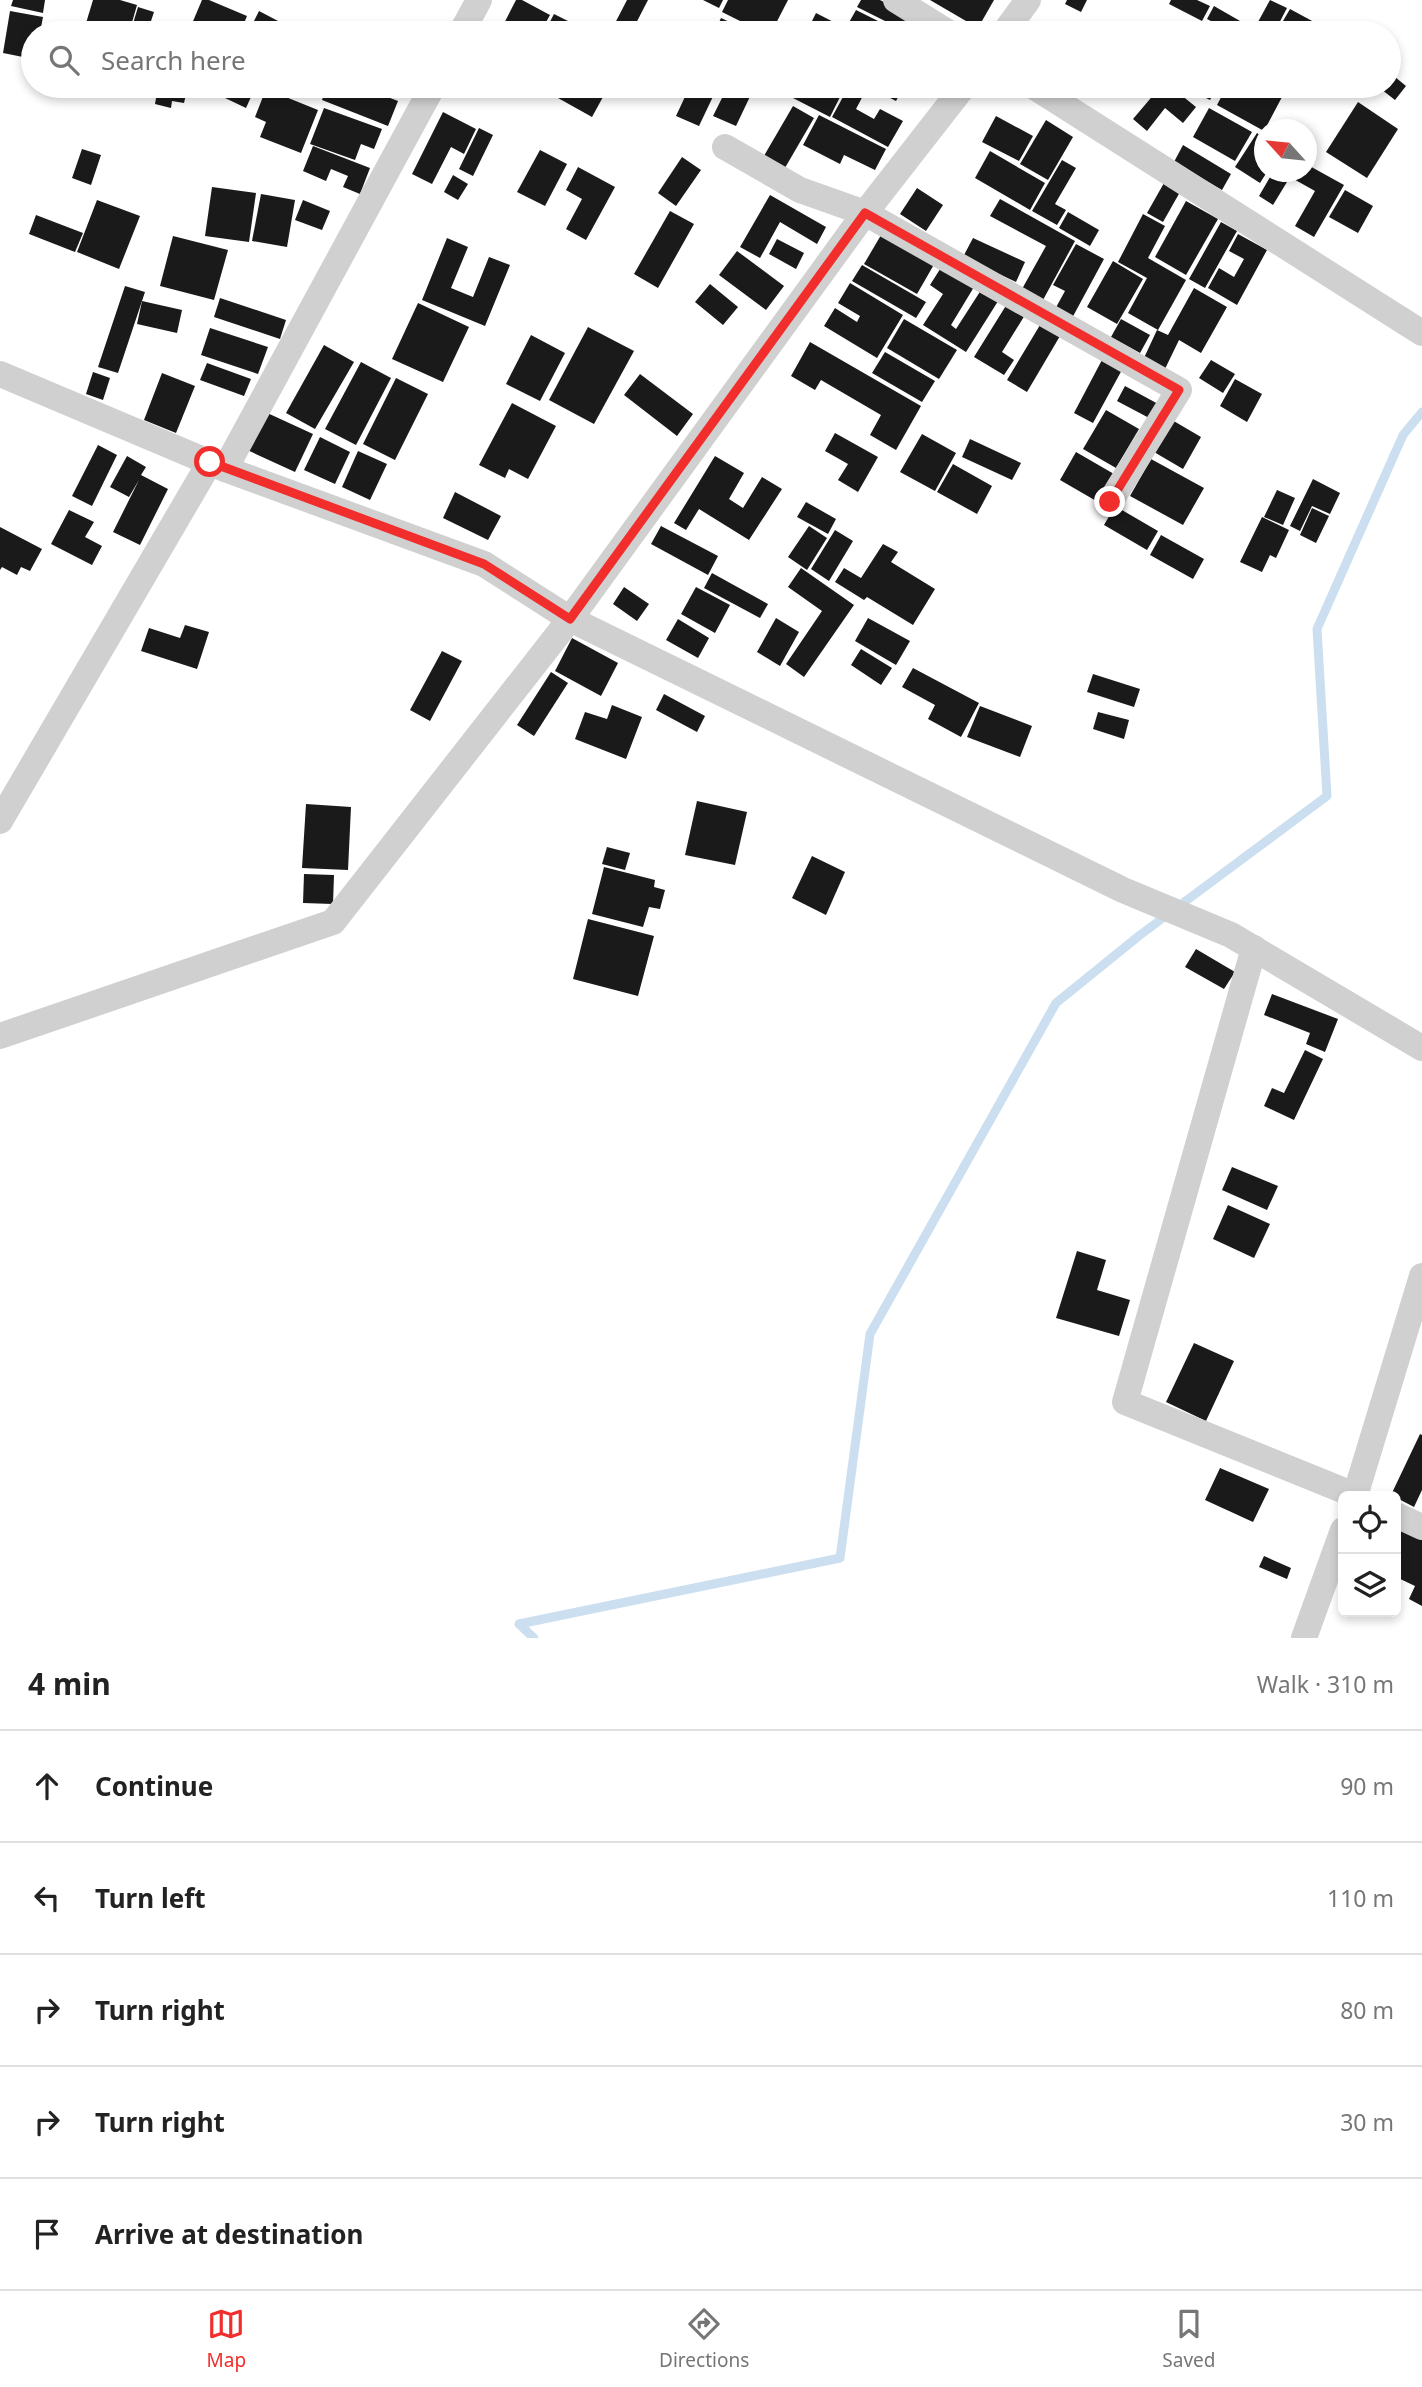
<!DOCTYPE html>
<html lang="en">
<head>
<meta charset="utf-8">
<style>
	body { margin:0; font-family:"Noto Sans",sans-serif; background:#f2f2f2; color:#222 }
	.controls { position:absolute; right:21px; bottom:21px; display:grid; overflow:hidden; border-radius:10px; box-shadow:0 4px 10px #0003 }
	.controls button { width:63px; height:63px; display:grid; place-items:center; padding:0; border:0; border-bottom:2px solid #e0e0e0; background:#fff; color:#222; font:35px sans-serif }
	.compass { position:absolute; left:1254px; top:119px; width:63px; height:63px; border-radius:50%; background:#fff; box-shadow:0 4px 10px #0003; rotate:297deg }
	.stop { position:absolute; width:21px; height:21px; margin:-16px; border:5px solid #f22e2c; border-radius:50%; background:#fff }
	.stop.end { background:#f22e2c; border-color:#fff; box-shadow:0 2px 7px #0008 }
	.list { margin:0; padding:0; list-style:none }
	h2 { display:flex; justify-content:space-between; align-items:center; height:91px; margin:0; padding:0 28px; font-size:30px }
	h2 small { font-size:23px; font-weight:400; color:#767676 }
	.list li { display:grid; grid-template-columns:46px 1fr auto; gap:21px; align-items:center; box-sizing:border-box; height:112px; padding:0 28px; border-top:2px solid #e0e0e0 }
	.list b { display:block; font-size:26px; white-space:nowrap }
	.list em { font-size:23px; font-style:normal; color:#767676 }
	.icon { flex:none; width:38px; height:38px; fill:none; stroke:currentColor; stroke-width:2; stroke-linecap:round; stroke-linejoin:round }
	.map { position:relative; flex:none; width:1422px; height:1638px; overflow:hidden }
	.search { position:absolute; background:#fff; box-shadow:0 4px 10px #0003; left:21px; right:21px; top:21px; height:77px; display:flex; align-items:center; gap:18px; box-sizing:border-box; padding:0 24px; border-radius:38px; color:#767676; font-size:26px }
	.sheet { height:651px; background:#fff }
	nav { display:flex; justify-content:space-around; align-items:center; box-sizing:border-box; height:98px; border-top:2px solid #e0e0e0; background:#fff; font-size:19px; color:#767676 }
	nav a { display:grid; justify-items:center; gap:4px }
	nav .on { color:#f22e2c }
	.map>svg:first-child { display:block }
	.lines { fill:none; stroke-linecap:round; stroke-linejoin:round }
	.stream { stroke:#ccdff0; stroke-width:9 }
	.building { fill:#1a1a1a }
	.street { stroke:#d0d0d0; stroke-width:26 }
	.route { stroke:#f22e2c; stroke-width:9 }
</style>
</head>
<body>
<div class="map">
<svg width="1422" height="1638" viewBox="0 0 1422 1638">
	<rect width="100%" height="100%" fill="#fff"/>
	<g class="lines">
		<path class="stream" d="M534,1638L519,1624L840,1558L870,1334L1056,1003L1140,935L1327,796L1317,629L1403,435L1422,412"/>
	</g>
	<g class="building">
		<path d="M13,0H45L43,13L11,6Z"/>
		<path d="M93,0H120L137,5L129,33H83Z"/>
		<path d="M202,0H209L247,16L240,33H188Z"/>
		<path d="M516,0H522L550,15L540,33H499Z"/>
		<path d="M627,0H648L631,33H619L612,29Z"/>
		<path d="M703,0H723L719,8Z"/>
		<path d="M728,0H788L771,33H764L722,12Z"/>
		<path d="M861,0H880L926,23L920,33H909L857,7Z"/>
		<path d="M930,0H994L978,28Z"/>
		<path d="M1067,0H1087L1081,12L1065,4Z"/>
		<path d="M1171,0H1197L1210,6L1202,21L1169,4Z"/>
		<path d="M1270,0L1287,8L1274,33H1252Z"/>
		<path d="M1214,6L1240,21L1234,33L1207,19Z"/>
		<path d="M138,7L154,12L147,33L131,30Z"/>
		<path d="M1290,9L1314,22L1308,33H1276Z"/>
		<path d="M856,10L902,33H860L847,26Z"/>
		<path d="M10,11L43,17L40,33H33V59L3,53Z"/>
		<path d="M259,11L280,22L275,33H248Z"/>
		<path d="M816,13L855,33H806Z"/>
		<path d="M554,14L584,29L582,33H544Z"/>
		<path d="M721,18L753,33H714Z"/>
		<path d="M1208,21L1229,33H1202Z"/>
		<path d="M1389,72L1406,86L1395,100L1377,86H1389Z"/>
		<path d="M141,86H188L184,103L172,101L171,108L155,104L156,98L139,94Z"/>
		<path d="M200,86H251L255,88L246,108Z"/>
		<path d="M327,86H359L398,101L388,126L322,100Z"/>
		<path d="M370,86H404L400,97Z"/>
		<path d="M528,86H555L549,96Z"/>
		<path d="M565,86H609L592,117L558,98Z"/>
		<path d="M690,86H718L699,126L676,116Z"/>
		<path d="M728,86H755L736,126L713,116Z"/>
		<path d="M796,86H817L840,97L830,117L791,97Z"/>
		<path d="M849,86H858L866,90L856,109L874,119L880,109L903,121L888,147L832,117Z"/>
		<path d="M867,86H904L896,101Z"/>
		<path d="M1161,86H1170L1196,107L1183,123L1165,108L1147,131L1133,119Z"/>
		<path d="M1182,86H1218L1210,100Z"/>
		<path d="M1227,86H1263L1282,97L1264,131L1217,105Z"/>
		<path d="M266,89L318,110L301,153L260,137L266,122L255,117Z"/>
		<path d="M1358,102L1398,129L1367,178L1326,152Z"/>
		<path d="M793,106L814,118L782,173L761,161Z"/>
		<path d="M324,108L382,129L374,149L361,144L355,160L310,144Z"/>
		<path d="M1209,108L1252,132L1235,161L1193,137Z"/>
		<path d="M443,112L476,129L464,154L451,147L432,184L412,174Z"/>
		<path d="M819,115L886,149L875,170L844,155L840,164L803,145Z"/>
		<path d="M996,116L1033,136L1019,161L982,142Z"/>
		<path d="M1046,120L1073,137L1048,180L1020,164Z"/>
		<path d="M479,128L493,135L473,176L459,169Z"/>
		<path d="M1257,133L1264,138V172H1267L1260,183L1235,167Z"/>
		<path d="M1183,145L1231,174L1222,190L1174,162Z"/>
		<path d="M313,146L370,168L360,194L343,187L348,176L331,169L326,181L303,171Z"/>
		<path d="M82,149L101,155L91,185L72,178Z"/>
		<path d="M540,150L567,164L545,206L517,192Z"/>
		<path d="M990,151L1045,183L1030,210L975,178Z"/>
		<path d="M682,157L701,170L676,206L658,193Z"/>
		<path d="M1062,160L1076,168L1055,204L1066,210L1057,225L1032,211Z"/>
		<path d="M1306,164L1344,185L1314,237L1295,226L1315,191L1290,177L1273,205L1259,196L1273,172H1306Z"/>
		<path d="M578,167L615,187L586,240L566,229L582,199L566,190Z"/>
		<path d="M453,175L468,184L458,200L444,192Z"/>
		<path d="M1164,183L1180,192L1163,222L1147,213Z"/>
		<path d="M212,187L256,193L249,242L205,236Z"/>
		<path d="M917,188L943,205L926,231L900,214Z"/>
		<path d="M1345,190L1373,206L1358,233L1329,217Z"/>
		<path d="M261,194L295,200L287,247L252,241Z"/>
		<path d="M770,195L826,227L817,244L780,222L760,258L740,247Z"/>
		<path d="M1000,199L1075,241L1043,300L1022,289L1046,246L990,216Z"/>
		<path d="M97,200L140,216L119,269L77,252Z"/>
		<path d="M303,200L330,211L322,230L295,220Z"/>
		<path d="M1186,201L1218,219L1186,275L1155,257Z"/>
		<path d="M670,211L694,224L658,288L634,274Z"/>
		<path d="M1068,212L1099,230L1090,246L1059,228Z"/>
		<path d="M1143,214L1165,226L1148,258L1186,280L1158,330L1128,313L1147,278L1118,262Z"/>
		<path d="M36,215L83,233L75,252L29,234Z"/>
		<path d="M1221,222L1237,231L1205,288L1189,279Z"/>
		<path d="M884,230L936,261L917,294L864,264Z"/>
		<path d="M1238,234L1267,250L1237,305L1208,288L1219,268L1234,277L1244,259L1229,251Z"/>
		<path d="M173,236L228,250L214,300L160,286Z"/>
		<path d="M447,238L468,247L451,288L473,297L489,257L510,265L485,326L422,300Z"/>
		<path d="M973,238L1025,262L1016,282L963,257Z"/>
		<path d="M777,239L804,253L796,269L769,254Z"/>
		<path d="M1076,244L1104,259L1071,320L1054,311L1065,291L1053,285Z"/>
		<path d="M737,251L784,286L766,310L719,275Z"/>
		<path d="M1113,261L1143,279L1117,324L1087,307Z"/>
		<path d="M862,265L926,302L916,318L852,281Z"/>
		<path d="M942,266L974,287L951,325L956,329L983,287L1000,298L966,352L923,325L943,294L930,285Z"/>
		<path d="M850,283L903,315L877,358L824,326L835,308L857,322L860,316L838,303Z"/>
		<path d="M710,284L738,307L723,325L695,302Z"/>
		<path d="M125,286L145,292L118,373L98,367Z"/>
		<path d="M1194,288L1227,307L1201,353L1179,340L1164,371L1143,360L1157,330L1168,335Z"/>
		<path d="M220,298L286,320L280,339L214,317Z"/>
		<path d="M142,301L182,310L177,333L137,324Z"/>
		<path d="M418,303L469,327L443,382L392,359Z"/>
		<path d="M1007,304L1025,315L1002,352L1014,360L1004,375L974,357Z"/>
		<path d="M904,319L957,350L939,379L887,348Z"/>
		<path d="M1121,319L1150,335L1140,353L1111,337Z"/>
		<path d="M1040,325L1060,336L1027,392L1007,380Z"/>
		<path d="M588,327L634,351L594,424L549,400Z"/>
		<path d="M210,328L268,347L258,374L201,355Z"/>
		<path d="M531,335L565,353L540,401L506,384Z"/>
		<path d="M810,342L921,406L896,450L870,435L881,415L821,380L815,390L791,376Z"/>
		<path d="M324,345L354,362L315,429L286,413Z"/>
		<path d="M885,352L935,381L922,402L872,373Z"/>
		<path d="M1103,358L1123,368L1093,423L1074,413Z"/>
		<path d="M1211,360L1235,374L1223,393L1199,378Z"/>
		<path d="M361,362L391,378L356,445L325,429Z"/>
		<path d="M207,363L251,379L244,396L200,380Z"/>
		<path d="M93,372L110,378L103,400L86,394Z"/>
		<path d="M162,373L195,386L176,433L144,420Z"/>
		<path d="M640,374L693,414L677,436L624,395Z"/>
		<path d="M396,378L428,394L395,460L363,444Z"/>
		<path d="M1235,379L1262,394L1247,422L1220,406Z"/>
		<path d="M1125,386L1160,405L1151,419L1117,401Z"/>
		<path d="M512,403L556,426L528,479L509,469L505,478L479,465Z"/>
		<path d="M1106,410L1139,429L1116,468L1083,449Z"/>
		<path d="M263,411L313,434L295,472L245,449Z"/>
		<path d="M1172,420L1201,437L1183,469L1154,452Z"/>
		<path d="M835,433L878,457L858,492L838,480L848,464L825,451Z"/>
		<path d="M922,434L956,453L935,491L900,472Z"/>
		<path d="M320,437L350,452L335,484L304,470Z"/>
		<path d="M970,439L1021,463L1012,480L962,457Z"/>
		<path d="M98,445L117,455L92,506L72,496Z"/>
		<path d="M358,451L387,464L370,500L342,487Z"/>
		<path d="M1076,452L1114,474L1098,502L1060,480Z"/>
		<path d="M127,456L146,467L141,475L168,489L140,545L113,532L139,480L129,497L110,487Z"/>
		<path d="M715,456L744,473L729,499L743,508L762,477L782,489L749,540L699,509L686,530L674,523Z"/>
		<path d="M1151,459L1204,488L1183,525L1130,496Z"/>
		<path d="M953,464L992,486L977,514L937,492Z"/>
		<path d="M1313,479L1340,493L1330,514L1312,506L1300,531L1290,526Z"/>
		<path d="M1277,490L1295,498L1283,525L1264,517Z"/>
		<path d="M455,492L501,516L488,540L443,518Z"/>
		<path d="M806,502L836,519L828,534L797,517Z"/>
		<path d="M1115,506L1158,531L1147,550L1104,525Z"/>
		<path d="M1312,508L1329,516L1316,543L1300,535Z"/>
		<path d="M69,510L94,522L85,537L102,546L92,565L51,544Z"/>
		<path d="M1262,517L1289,530L1276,558L1270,555L1262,572L1240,562Z"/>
		<path d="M661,526L718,556L708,575L651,544Z"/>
		<path d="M809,526L827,538L807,570L788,557Z"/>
		<path d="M0,527L42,549L30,571L21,567L17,575L2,567L0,570Z"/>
		<path d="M835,530L853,541L829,581L811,569Z"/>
		<path d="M1161,535L1204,559L1193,579L1150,555Z"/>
		<path d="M883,544L898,552L891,562L935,589L913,625L867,597L864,600L835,582L844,568L861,578Z"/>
		<path d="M801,568L854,605L804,677L786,664L822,611L788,587Z"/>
		<path d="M712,573L768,604L760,618L704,588Z"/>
		<path d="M624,587L649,604L637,621L613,604Z"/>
		<path d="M696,587L730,605L715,633L681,614Z"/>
		<path d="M776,618L799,632L780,666L757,652Z"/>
		<path d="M868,618L910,641L896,665L855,641Z"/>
		<path d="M678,619L709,638L698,658L666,640Z"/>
		<path d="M185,625L209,632L197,669L141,651L149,628L180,638Z"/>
		<path d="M572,638L618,663L601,696L555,671Z"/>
		<path d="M861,649L892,668L881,685L851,665Z"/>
		<path d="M442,651L462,661L430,721L410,710Z"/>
		<path d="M913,668L979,703L961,737L928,719L935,705L902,687Z"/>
		<path d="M551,672L568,683L534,736L517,725Z"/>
		<path d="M1093,674L1140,689L1134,707L1087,692Z"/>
		<path d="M664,694L705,716L697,732L656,710Z"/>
		<path d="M612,705L642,717L626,759L575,739L585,712L607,719Z"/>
		<path d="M980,706L1032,726L1020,757L967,737Z"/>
		<path d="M1098,712L1129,720L1124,739L1093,729Z"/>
		<path d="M697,801L747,812L735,865L685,855Z"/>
		<path d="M306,804L351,807L348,870L302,868Z"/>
		<path d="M607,847L630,853L625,870L602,864Z"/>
		<path d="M812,856L845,872L826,915L792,898Z"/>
		<path d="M604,867L655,880L654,887L665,890L660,909L649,907L643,927L592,914Z"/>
		<path d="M304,874L334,875L333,904L303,903Z"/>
		<path d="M588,919L654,936L638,996L573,979Z"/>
		<path d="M1196,949L1235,972L1224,989L1185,967Z"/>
		<path d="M1272,994L1338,1019L1325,1052L1306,1044L1310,1033L1264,1015Z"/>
		<path d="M1305,1050L1323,1059L1294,1120L1264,1106L1272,1088L1284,1093Z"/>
		<path d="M1232,1167L1278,1186L1267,1210L1222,1190Z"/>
		<path d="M1228,1205L1270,1224L1254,1258L1213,1239Z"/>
		<path d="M1077,1251L1106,1260L1097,1290L1130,1300L1119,1336L1056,1318Z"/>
		<path d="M1194,1343L1234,1361L1206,1421L1166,1402Z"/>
		<path d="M1420,1434L1422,1435V1490L1414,1507L1391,1495Z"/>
		<path d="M1220,1468L1269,1489L1253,1522L1205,1500Z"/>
		<path d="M1396,1528L1422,1540V1606L1409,1599L1415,1586L1396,1577Z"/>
		<path d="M1264,1556L1291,1568L1287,1579L1259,1567Z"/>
	</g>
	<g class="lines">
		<g class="street">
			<path d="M896,0L949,33"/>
			<path d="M461,33L479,0"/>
			<path d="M1004,33L1028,0"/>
			<path d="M1033,86L1422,333"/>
			<path d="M725,147L800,190L865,213L1179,390L1110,502"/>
			<path d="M0,374L225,469L484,564L570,619L1123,890L1231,935L1422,1048"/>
			<path d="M225,469L433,86"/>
			<path d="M0,821L210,462"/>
			<path d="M1254,948L1125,1402L1357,1496"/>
			<path d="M0,1036L333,922L570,619L865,213L964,86"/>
			<path d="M1355,1496L1422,1276"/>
			<path d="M1396,1515L1422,1527"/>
			<path d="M1304,1638L1343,1530"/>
		</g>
	</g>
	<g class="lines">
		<path class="route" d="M210,462L484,564L570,619L865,213L1179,390L1110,502"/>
	</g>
</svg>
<div class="controls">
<button><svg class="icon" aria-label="locate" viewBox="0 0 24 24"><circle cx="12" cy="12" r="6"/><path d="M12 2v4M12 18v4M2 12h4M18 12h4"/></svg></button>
<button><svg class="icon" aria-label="layers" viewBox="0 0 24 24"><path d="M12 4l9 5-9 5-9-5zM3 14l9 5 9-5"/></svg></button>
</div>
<svg class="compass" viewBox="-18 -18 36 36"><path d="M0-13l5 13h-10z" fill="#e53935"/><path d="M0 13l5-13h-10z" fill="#767676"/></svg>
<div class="stop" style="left:210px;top:462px"></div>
<div class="stop end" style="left:1110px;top:502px"></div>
<div class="search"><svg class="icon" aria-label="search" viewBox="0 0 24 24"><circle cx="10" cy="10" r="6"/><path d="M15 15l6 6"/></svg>Search here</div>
</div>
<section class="sheet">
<h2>4 min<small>Walk · 310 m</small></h2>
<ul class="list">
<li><svg class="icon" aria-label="ahead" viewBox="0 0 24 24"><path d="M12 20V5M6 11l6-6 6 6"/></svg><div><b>Continue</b></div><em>90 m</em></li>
<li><svg class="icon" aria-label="left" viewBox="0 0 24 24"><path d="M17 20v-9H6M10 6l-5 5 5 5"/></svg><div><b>Turn left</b></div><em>110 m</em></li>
<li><svg class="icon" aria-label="right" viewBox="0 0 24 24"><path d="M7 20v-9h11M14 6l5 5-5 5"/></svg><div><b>Turn right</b></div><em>80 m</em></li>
<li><svg class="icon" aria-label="right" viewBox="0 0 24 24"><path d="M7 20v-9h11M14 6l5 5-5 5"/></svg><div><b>Turn right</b></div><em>30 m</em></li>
<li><svg class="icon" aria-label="arrive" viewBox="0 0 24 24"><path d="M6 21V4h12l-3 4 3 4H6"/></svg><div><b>Arrive at destination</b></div></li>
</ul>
</section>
<nav>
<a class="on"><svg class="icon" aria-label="map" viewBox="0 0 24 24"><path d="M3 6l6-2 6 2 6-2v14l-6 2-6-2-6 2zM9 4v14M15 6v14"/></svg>Map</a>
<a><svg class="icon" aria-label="directions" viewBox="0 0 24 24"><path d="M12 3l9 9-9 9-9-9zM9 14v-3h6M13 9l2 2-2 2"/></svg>Directions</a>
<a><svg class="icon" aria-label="saved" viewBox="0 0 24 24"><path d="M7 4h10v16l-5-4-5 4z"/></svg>Saved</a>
</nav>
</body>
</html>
